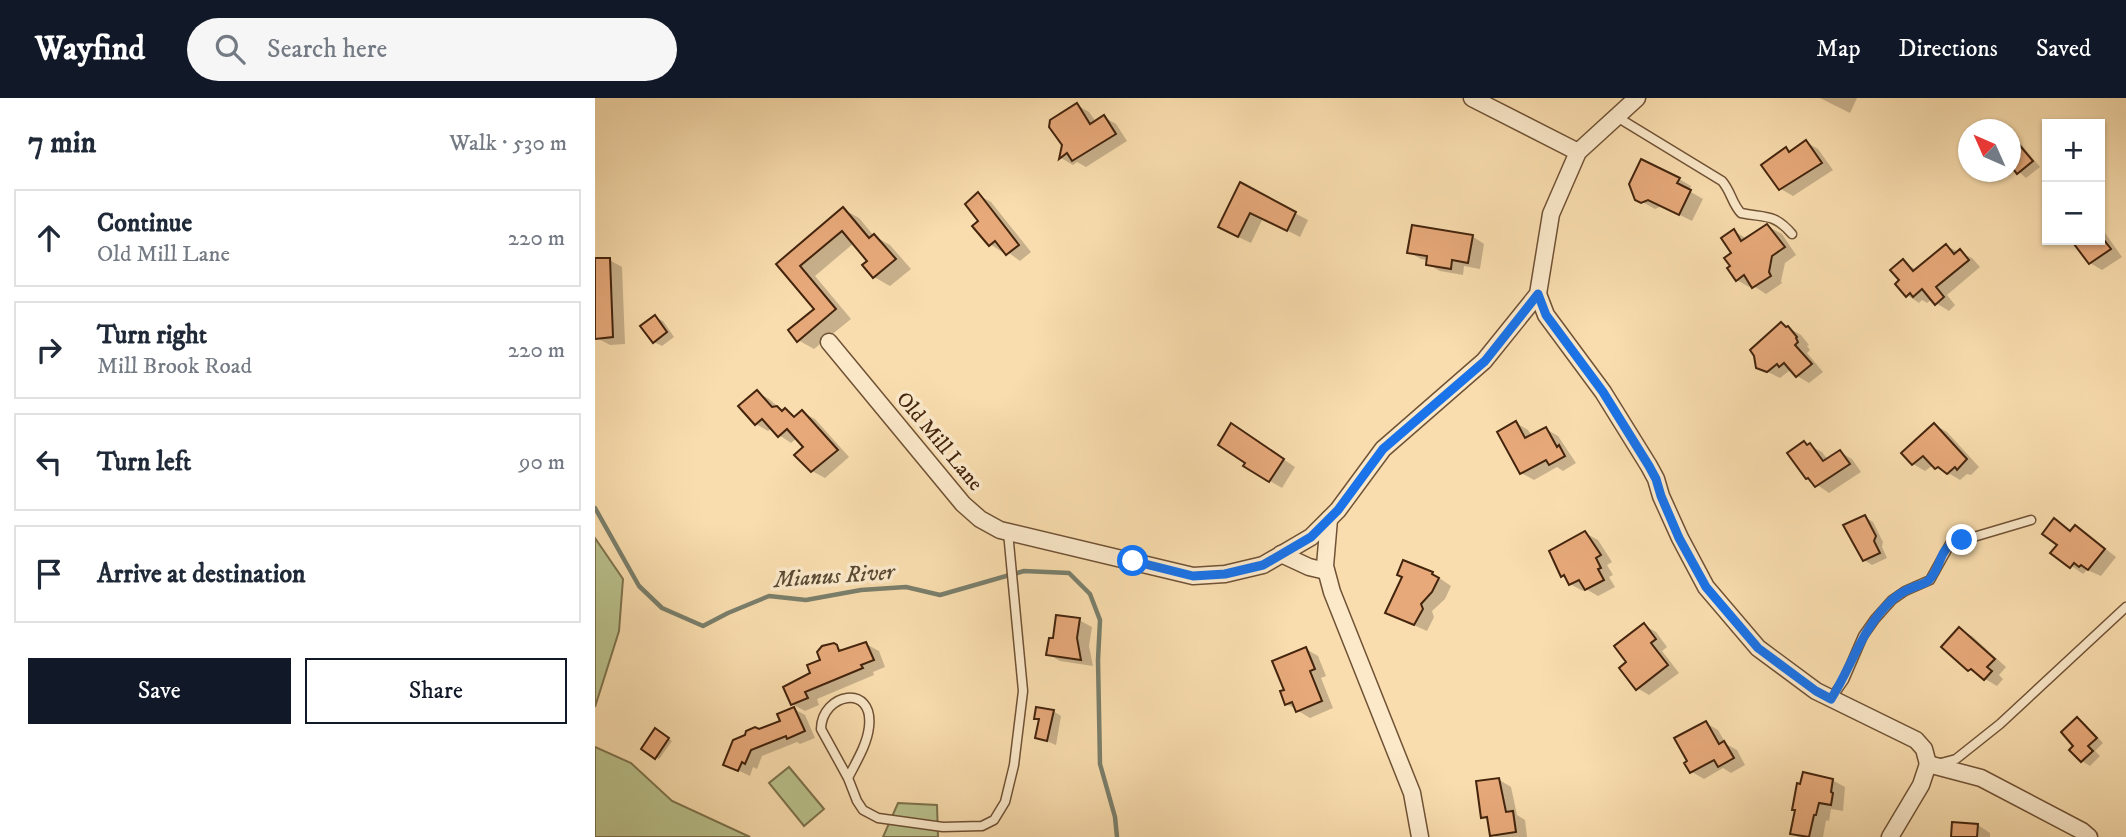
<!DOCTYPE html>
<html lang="en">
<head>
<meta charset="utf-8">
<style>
	body { margin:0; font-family:"IM FELL DW Pica",serif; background:#f6f6f7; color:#1f2937 }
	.controls { position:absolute; right:21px; top:21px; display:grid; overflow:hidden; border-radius:0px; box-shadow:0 2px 5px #0004 }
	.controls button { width:63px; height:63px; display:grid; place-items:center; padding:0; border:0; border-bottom:2px solid #e0e1e3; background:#fff; color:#1f2937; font:35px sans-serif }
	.compass { position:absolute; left:1363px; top:21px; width:63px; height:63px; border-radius:50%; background:#fff; box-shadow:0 2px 5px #0004; rotate:315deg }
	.stop { position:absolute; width:21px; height:21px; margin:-16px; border:5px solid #1a73e8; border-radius:50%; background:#fff }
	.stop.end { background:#1a73e8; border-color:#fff; box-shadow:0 2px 7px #0008 }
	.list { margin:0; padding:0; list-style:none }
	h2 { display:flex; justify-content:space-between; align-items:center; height:91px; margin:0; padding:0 28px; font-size:30px }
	h2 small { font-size:23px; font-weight:400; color:#747a83 }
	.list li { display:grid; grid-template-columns:46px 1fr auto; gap:21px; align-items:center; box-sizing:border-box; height:98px; margin:0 14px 14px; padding:0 14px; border:2px solid #e0e1e3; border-radius:0px }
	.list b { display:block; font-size:26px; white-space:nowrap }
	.list p { margin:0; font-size:23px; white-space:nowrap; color:#747a83 }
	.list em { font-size:23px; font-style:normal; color:#747a83 }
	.actions { display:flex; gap:14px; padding:21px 28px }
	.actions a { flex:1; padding:16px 0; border:2px solid #111827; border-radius:0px; text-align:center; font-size:24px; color:#111827 }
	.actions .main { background:#111827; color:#fff }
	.icon { flex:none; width:38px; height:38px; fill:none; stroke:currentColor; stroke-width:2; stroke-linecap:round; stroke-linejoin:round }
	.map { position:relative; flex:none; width:1531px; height:739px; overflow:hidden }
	header { display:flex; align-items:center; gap:42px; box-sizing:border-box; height:98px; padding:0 35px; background:#111827; color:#fff }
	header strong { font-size:33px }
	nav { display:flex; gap:38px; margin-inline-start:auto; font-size:24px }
	.search { width:490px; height:63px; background:#f6f6f7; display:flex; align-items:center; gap:18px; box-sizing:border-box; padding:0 24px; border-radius:38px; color:#747a83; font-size:26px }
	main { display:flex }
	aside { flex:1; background:#fff }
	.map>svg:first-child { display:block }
	.green { fill:#bac28d; stroke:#7e734d; stroke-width:2 }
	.shadow { fill:#0003 }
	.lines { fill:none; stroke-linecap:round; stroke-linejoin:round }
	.stream { stroke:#7a7f6c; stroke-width:4.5 }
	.building { fill:#e7a97a; stroke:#43240d; stroke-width:2 }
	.lane-casing { stroke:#705235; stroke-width:11 }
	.street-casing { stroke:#705235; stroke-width:19 }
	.lane { stroke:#fbe9ca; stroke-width:8 }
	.street { stroke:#fbe9ca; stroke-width:16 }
	.route { stroke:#1a73e8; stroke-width:9 }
	.labels { text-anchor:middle; stroke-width:7; stroke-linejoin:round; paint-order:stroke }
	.street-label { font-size:21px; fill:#43240d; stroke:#fbe9ca }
	.water-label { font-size:23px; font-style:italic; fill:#5a4a35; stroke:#fbe9ca }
</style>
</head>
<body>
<header>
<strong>Wayfind</strong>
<div class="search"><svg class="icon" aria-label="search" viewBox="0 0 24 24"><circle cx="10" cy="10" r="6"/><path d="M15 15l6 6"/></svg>Search here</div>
<nav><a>Map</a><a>Directions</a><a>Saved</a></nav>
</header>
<main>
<aside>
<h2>7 min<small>Walk · 530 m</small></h2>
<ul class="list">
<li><svg class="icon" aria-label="ahead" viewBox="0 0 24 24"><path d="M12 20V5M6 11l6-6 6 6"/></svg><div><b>Continue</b><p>Old Mill Lane</p></div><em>220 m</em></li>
<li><svg class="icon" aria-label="right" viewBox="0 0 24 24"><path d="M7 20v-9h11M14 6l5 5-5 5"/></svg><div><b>Turn right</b><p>Mill Brook Road</p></div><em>220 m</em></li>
<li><svg class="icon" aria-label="left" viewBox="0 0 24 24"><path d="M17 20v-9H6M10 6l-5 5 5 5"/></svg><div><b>Turn left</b></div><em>90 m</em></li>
<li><svg class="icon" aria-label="arrive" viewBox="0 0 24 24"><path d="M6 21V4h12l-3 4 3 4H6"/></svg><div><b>Arrive at destination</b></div></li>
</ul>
<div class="actions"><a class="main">Save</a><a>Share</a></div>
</aside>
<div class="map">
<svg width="1531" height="739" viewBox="0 0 1531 739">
	<rect width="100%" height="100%" fill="#f9ddae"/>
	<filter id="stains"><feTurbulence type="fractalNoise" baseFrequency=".00286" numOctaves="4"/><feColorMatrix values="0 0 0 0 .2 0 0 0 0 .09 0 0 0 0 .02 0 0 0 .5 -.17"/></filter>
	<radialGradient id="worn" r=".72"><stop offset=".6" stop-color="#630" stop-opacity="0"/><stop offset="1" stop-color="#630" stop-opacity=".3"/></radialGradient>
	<g class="green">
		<path d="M0,440L28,481L24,533L0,609Z"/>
		<path d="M0,649L36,665L77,703L155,739H0Z"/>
		<path d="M194,669L229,711L209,728L174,685Z"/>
		<path d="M303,705L342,707L343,739H288Z"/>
	</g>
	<g class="shadow">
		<path d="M1225,0H1262L1255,15Z"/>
		<path d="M482,7L494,14L501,24L509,19L521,26L532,43L491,69L482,64L478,67L466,60Z"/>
		<path d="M1416,38L1424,44L1445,69L1431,80L1416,67Z"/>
		<path d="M1211,44L1223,51L1238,72L1198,98L1186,91L1191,51L1196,54Z"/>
		<path d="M1084,81L1096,88L1094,93L1108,101L1097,123L1067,108L1060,111L1042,101Z"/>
		<path d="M646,87L713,122L705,139L668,120L656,145L637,136Z"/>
		<path d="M383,97L396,104L436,154L425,163L410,152L407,154L395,146L386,123Z"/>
		<path d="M248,111L264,120L279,138L295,147L316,171L295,188L279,179L274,164L259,145L220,178L256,221L219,251L203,242L221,211L183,166Z"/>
		<path d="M1172,128L1187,136L1201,157L1190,165L1186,183L1187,185L1171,196L1157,187L1154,189L1142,182L1137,168L1139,133L1152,141Z"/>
		<path d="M1505,128L1527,159L1507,172L1495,165L1485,151L1472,142H1505Z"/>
		<path d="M877,138L889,146L885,171L869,168L868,177L845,173L832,166L833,162L826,161L814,154Z"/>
		<path d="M1351,148L1377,160L1385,169L1352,197L1360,207L1354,213L1341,205L1337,201L1332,205L1327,202L1324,205L1312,197L1307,182L1308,164L1322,172Z"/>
		<path d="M9,159L27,169L30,246L15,247L2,240L0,224V160Z"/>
		<path d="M60,219L68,223L79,239L67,248L59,244Z"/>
		<path d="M1186,226L1206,237L1214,247L1212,248L1215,252L1212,255L1228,274L1214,285L1194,273L1185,280L1163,269Z"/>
		<path d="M162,294L174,301L188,313L190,312L202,319L207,314L220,321L254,359L230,380L217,373L211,349L202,340L196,345L184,337L177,330L173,333L161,326Z"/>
		<path d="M921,325L933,332L937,338L951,331L963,338L981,365L968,373L962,369L939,382L926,375Z"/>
		<path d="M1340,327L1352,334L1384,369L1376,377L1372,376L1365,382L1355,376L1354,377L1338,367L1330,373L1318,366Z"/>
		<path d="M649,335L700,369L687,390L675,383Z"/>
		<path d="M1209,345L1227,354L1233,362L1245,354L1257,361L1266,374L1234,395L1212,380Z"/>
		<path d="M1270,419L1278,424L1288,444L1287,449L1292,460L1277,467L1269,462Z"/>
		<path d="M1459,422L1477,434L1480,430L1493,437L1521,459L1506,478L1492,472L1488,476L1458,455L1464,447Z"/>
		<path d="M990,435L1003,442L1017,464L1012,467L1018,477L1014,479L1020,489L1003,498L991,491L988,493L975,486L972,481L967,478Z"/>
		<path d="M837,475L856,488L850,501L837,513L839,519L832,533L805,521Z"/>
		<path d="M484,522L497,529L494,548L498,568L465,563L453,556L459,542Z"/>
		<path d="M1049,527L1061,534L1072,549L1067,553L1084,575L1054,597L1042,590L1034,564Z"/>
		<path d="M1364,531L1377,538L1411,569L1404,577L1408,581L1402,588L1375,572L1349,549Z"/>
		<path d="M271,546L284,553L290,569L278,574L279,577L222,601L224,607L210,613L197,606L238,547L250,553Z"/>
		<path d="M711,551L723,558L731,578L726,580L738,610L715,620L692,606L691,593Z"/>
		<path d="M199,611L210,617L220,640L205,646L202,644L167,658L162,671L158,669L155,678L130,666L164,633L187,623Z"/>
		<path d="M458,613L466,618L461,647L442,639L445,622L441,620Z"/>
		<path d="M1482,622L1490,626L1508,645L1500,653L1505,658L1495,668L1487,663L1481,648Z"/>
		<path d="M1111,625L1123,632L1131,646L1142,652L1150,667L1136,675L1128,670L1109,681L1097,674Z"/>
		<path d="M61,632L77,643L64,661L48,651Z"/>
		<path d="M903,681L916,689L922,717L930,722L932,739H901L897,737L895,723L888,719Z"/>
		<path d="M1237,682L1250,689L1248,713L1236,711L1234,723L1231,722L1228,739H1203L1197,736Z"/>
		<path d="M1357,725L1383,727L1395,735V739H1356Z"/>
	</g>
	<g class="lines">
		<path class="stream" d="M0,410L44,488L67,510L108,528L133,515L174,498L211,502L266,492L311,489L345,497L429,473L474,475L495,496L505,522L503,562L505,666L520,719L522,739"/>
	</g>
	<g class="building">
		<path d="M482,5L495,26L509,17L521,36L477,63L472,55L464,61L467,47L454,29L455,22Z"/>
		<path d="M1416,37L1438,63L1422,76L1416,68Z"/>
		<path d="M1211,42L1227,65L1184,92L1166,67L1191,49L1194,54Z"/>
		<path d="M1046,61L1085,80L1082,85L1096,92L1084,117L1053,102L1046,105L1040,102L1034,86Z"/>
		<path d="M645,84L701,114L692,133L655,115L643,139L623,129Z"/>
		<path d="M383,94L424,147L411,157L400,143L394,148L377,128L383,123L370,106Z"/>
		<path d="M248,109L274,140L279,136L301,161L278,180L267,167L272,163L247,133L205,168L241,211L202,244L193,232L219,211L181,166Z"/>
		<path d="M1172,126L1190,149L1177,158L1174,174L1176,178L1157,190L1149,177L1141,183L1132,170L1135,168L1129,160L1136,155L1126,140L1139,131L1146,143Z"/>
		<path d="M817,127L878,137L873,165L857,162L856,171L831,167L832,158L812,155Z"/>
		<path d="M1476,142H1509L1516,151L1494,166Z"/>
		<path d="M1351,146L1359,156L1365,151L1374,162L1341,189L1349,199L1340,207L1327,191L1318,199L1315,195L1311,199L1300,186L1304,182L1295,172L1308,161L1318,173Z"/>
		<path d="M0,160H15L18,239L0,241Z"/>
		<path d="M60,217L72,234L58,245L45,228Z"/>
		<path d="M1186,224L1191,229L1193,228L1202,239L1201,240L1203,244L1200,247L1217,266L1201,279L1189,265L1184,269L1182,266L1172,274L1161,270L1159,258L1155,252Z"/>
		<path d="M162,292L177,309L182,308L187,313L190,310L199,319L207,312L243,352L216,374L199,357L208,349L192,331L183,339L167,321L160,327L143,308Z"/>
		<path d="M921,323L930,340L951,329L962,349L964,347L970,358L954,367L951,362L925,376L902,334Z"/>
		<path d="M636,325L689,361L674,384L648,368L650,365L623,347Z"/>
		<path d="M1339,325L1372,361L1362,372L1360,369L1352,376L1343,369L1340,371L1328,358L1317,367L1306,355Z"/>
		<path d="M1209,343L1212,347L1215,345L1228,363L1245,352L1255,366L1220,389L1213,380L1211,381L1192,355Z"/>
		<path d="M1270,417L1281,438L1279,443L1285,455L1268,463L1248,427Z"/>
		<path d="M1459,420L1475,433L1480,427L1510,451L1493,472L1486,467L1484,469L1479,465L1475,470L1455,455L1462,447L1447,436Z"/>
		<path d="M990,433L1006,457L1001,460L1006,470L1003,471L1009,482L990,492L984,482L974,487L969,477L966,479L954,453Z"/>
		<path d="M808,462L838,474L837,476L844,480L837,494L826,506L828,511L819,527L790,515L807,479L802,477Z"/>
		<path d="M461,517L485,520L482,540L486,562L451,557L454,540H458Z"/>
		<path d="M1049,525L1061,541L1056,545L1073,567L1041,592L1024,570L1031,564L1019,548Z"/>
		<path d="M1364,529L1400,561L1392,569L1397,573L1389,582L1376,571L1373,573L1346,549Z"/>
		<path d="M271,544L279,562L266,567L268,570L210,594L213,600L196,607L188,589L215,575L212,567L225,562L222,554L227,548L239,545L242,547L244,553Z"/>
		<path d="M711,549L720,571L715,573L727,603L701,614L697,604L690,607L685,593L689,592L677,563Z"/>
		<path d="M199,609L210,633L192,641L191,638L156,652L150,666L147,664L143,673L128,667L138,642L150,637L151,633L160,629L164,631L185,623L182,616Z"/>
		<path d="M441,609L459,612L452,643L440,640L444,621H439Z"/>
		<path d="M1482,619L1502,640L1493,648L1498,653L1486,664L1474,652L1478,648L1466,634Z"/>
		<path d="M1111,623L1124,646L1129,643L1139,660L1123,669L1119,662L1095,675L1089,665L1092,663L1079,640Z"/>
		<path d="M60,630L74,640L60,661L46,651Z"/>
		<path d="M1208,674L1238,681L1236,694L1238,695L1236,707L1224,705L1221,717H1219L1214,739L1195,736L1200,712H1197L1202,685L1205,686Z"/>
		<path d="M904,680L911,714L918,713L921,734L895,738L892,719L886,720L881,683Z"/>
		<path d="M1357,724L1383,726L1382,739H1356Z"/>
	</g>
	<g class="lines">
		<defs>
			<g id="lane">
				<path d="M1022,19L1127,83C1136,93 1137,106 1146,115C1170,120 1179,115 1197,136"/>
				<path d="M1236,601L1249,582L1268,538L1280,521L1297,502L1310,493L1335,482L1355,446L1436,422"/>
				<path d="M1346,665L1361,661L1405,626L1531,509"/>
				<path d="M253,680C261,664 272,647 274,629C279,585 227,595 226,631L253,680L262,703L268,712L283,720L348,729L387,728L399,722L410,704L419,667L428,593L413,434"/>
			</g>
			<g id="street">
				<path d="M877,0L983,54"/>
				<path d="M943,196L951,217L1008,294L1054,368L1061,381L1066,398L1085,440L1111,489L1163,550L1221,593L1321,642L1329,651L1333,666"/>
				<path d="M234,244L368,406L385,421L405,432L598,478L630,476L668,467L716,439L743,412L788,351L889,263L943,196L956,116L983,54L1042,0"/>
				<path d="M734,421L730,468L737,494L817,695L825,739"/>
				<path d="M686,456L714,469L731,473"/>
				<path d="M1333,666L1386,680L1487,733L1494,739"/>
				<path d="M1295,739L1326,687L1333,666"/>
			</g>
		</defs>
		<use href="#lane" class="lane-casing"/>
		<use href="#street" class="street-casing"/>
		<use href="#lane" class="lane"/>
		<use href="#street" class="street"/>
	</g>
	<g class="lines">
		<path class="route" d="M538,463L598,478L630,476L668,467L716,439L743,412L788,351L890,263L943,196L951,217L1008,294L1054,368L1061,381L1066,398L1084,440L1111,489L1163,550L1221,593L1236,601C1257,568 1267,530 1296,503C1302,497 1311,492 1319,489C1324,487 1330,486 1334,482C1349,467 1341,449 1367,442"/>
	</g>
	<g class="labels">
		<g class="street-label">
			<text transform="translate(345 343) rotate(50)" y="7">Old Mill Lane</text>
		</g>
		<g class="water-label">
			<text transform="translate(239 477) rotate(-4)" y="8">Mianus River</text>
		</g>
	</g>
	<rect width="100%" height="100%" filter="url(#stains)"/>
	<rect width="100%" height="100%" fill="url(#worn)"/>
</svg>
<div class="controls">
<button>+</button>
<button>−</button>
</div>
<svg class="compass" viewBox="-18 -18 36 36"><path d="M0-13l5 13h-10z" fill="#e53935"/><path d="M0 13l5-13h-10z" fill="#747a83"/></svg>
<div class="stop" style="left:538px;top:463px"></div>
<div class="stop end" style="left:1367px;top:442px"></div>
</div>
</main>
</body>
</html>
